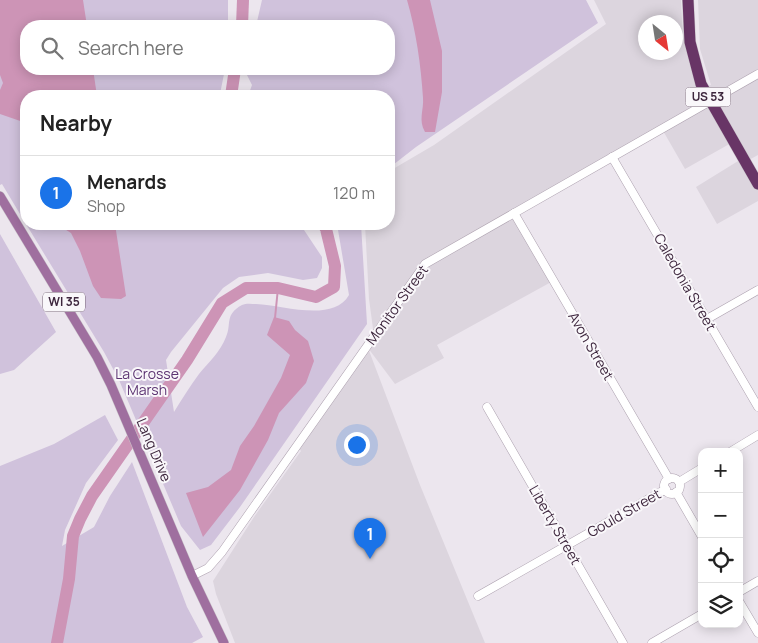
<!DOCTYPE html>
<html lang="en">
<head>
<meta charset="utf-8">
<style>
	body { margin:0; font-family:Manrope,sans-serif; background:#f2f2f2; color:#222 }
	.controls { position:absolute; right:15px; bottom:15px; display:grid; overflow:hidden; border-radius:10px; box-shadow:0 2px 12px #0003 }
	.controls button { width:45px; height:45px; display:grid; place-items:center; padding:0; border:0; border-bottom:1px solid #e0e0e0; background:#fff; color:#222; font:25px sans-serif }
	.compass { position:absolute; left:638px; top:15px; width:45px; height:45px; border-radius:50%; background:#fff; box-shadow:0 2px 12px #0003; rotate:150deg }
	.you { position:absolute; left:356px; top:444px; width:18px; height:18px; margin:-12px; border:4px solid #fff; border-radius:50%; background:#1a73e8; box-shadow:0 0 0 8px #1a73e833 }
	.badge { display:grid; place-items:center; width:32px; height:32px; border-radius:50%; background:#1a73e8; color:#fff; font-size:16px; font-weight:700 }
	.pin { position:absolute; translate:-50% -41px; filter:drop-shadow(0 1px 2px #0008) }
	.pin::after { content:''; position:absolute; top:26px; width:18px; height:15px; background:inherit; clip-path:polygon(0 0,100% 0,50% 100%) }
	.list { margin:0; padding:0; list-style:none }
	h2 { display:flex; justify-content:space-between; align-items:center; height:65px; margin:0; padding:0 20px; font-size:21px }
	h2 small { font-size:16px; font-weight:400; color:#767676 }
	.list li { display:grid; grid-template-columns:32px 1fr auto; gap:15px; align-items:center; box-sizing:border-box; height:75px; padding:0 20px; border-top:1px solid #e0e0e0 }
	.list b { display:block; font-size:19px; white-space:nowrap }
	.list p { margin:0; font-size:16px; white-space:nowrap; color:#767676 }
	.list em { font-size:16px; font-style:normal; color:#767676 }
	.icon { flex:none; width:28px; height:28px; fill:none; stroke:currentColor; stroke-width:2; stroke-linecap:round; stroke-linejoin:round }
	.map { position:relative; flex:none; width:758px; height:643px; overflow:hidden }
	.search { position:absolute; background:#fff; box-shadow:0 2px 12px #0003; left:20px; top:20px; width:375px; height:55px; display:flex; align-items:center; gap:12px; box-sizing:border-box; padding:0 18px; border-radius:20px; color:#767676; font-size:19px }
	.panel { position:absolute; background:#fff; box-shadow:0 2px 12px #0003; left:20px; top:90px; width:375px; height:140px; border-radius:20px }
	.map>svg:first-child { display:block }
	.built { fill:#dcd5de; fill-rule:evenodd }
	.green { fill:#d0c2dc }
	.water { fill:#cd94b6 }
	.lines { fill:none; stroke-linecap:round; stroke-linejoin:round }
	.stream { stroke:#cd94b6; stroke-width:2 }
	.river { stroke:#cd94b6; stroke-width:12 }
	.minor-casing { stroke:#ada1af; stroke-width:9 }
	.major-casing { stroke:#c9c3c9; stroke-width:10 }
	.highway-casing { stroke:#c9c3c9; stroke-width:12 }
	.minor { stroke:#fff; stroke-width:8 }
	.major { stroke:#9f6f9f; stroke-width:9 }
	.highway { stroke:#683566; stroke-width:11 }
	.labels { text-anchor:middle; stroke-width:4; stroke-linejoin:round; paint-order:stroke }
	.shield { fill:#f9f7fa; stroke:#766576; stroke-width:1 }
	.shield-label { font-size:12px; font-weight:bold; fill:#3e273e }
	.street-label { font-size:14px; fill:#3e273e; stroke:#f9f7fa }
	.park-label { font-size:14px; fill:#5c3472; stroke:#f9f7fa }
</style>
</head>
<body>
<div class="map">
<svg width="758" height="643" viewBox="0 0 758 643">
	<rect width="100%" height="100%" fill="#ece6ee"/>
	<path class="built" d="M594,0H681L683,37L698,89L711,85L700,49L698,0H758V155L745,162L758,184V201L717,224L696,187L743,158L733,142L685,169L662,129L514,213L553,281L437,345L444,358L395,384L368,348L420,485L485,643H235L216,594L213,581L254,517L301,451L297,446L374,336L369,299L365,224H389V173L393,169L434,145L606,24ZM646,22H676V52H646Z"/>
	<g class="green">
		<path d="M0,0H228V26H26V69H225L220,94L219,96H26V224L2,184L0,185Z"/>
		<path d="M262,0H586L598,23L416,147L389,168V96H248L252,85L246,73L247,69H389V26H256Z"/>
		<path d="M26,224H300L322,257V268L317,278L303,280L268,273L239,277L223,288L171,352L166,360L174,412C182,399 190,386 199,374C209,362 220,352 226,337C232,324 224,315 242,305C246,303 252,304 256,304C283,305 333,323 349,295L337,224H361L367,324L240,507L211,545L200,550L181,526L119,380L104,352Z"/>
		<path d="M0,234L56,332L14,370L0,374Z"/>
		<path d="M105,415L118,440L86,483L65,530L62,546L94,527L110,496L132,462L187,607L203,637L192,643H0V466L54,444Z"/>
	</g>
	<g class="water">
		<path d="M0,0H83L87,26H26V69H93L97,96H26V123L0,114V90L3,83L0,75Z"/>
		<path d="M407,0H430L442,51V92L435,132H425C418,120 424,110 423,98C421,65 416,31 407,0Z"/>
		<path d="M47,224H115L126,296L121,299L101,298L93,286L80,251L71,233L63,228Z"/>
		<path d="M274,317L289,321L295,330L308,341L314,361L306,383L279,413L268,440L240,490L203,537L186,493L208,487L231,470L240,446L254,426L281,378L290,355L267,335Z"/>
	</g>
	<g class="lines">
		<path class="stream" d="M275,318L278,288"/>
		<g class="river">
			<path d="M242,26L243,0"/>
			<path d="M231,96L235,69"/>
			<path d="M57,643L69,579L73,536L80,519L92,496L187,360L222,303L246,288H278L316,297L334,287L335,266L326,229L323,224"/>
		</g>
		<defs>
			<g id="minor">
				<path d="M612,157L758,407"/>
				<path d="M514,213L669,479"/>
				<path d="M707,319L758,290"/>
				<path d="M487,407L623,643"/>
				<path d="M730,452L758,435"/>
				<circle cx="672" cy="486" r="8"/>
				<path d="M679,482L702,468"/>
				<path d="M676,492L702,537"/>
				<path d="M192,576L208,568L222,552L425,264L758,74"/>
				<path d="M739,592L758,581"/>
				<path d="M478,596L666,489"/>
				<path d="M739,601L758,633"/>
				<path d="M652,643L702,614"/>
			</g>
			<path id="major" d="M0,196L97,357L111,385L192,576L224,643"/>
			<path id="highway" d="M688,0L690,42L701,84L758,184"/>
		</defs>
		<use href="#minor" class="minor-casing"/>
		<use href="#major" class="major-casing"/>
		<use href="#highway" class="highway-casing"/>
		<use href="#minor" class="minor"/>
		<use href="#major" class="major"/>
		<use href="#highway" class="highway"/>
	</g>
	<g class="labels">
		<g class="shield">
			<rect x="685.5" y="87.5" width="45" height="19" rx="4"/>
			<rect x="43" y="292.5" width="42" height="19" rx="4"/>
		</g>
		<g class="shield-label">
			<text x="708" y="101">US 53</text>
			<text x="64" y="306">WI 35</text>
		</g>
		<g class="street-label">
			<text transform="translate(685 282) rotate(60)" y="5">Caledonia Street</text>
			<text transform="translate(397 305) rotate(-54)" y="5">Monitor Street</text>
			<text transform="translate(591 346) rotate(60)" y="5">Avon Street</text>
			<text transform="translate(154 450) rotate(67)" y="5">Lang Drive</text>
			<text transform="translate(624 513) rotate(-30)" y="5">Gould Street</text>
			<text transform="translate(555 525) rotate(60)" y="5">Liberty Street</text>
		</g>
		<g class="park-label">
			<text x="147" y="379">La Crosse<tspan x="147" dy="16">Marsh</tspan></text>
		</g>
	</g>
</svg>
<div class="controls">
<button>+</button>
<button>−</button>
<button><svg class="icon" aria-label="locate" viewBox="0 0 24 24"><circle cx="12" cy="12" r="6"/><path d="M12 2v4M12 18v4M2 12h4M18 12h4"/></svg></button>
<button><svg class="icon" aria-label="layers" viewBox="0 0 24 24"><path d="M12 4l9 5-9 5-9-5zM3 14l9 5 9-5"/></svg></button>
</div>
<svg class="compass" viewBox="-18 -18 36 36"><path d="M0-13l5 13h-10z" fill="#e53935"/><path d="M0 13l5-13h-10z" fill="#767676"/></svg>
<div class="you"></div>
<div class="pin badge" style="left:370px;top:559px">1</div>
<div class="search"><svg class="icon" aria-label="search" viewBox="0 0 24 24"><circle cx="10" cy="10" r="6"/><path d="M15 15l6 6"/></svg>Search here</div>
<section class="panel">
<h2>Nearby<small></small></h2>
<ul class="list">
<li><span class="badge">1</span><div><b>Menards</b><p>Shop</p></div><em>120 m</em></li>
</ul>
</section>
</div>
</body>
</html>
